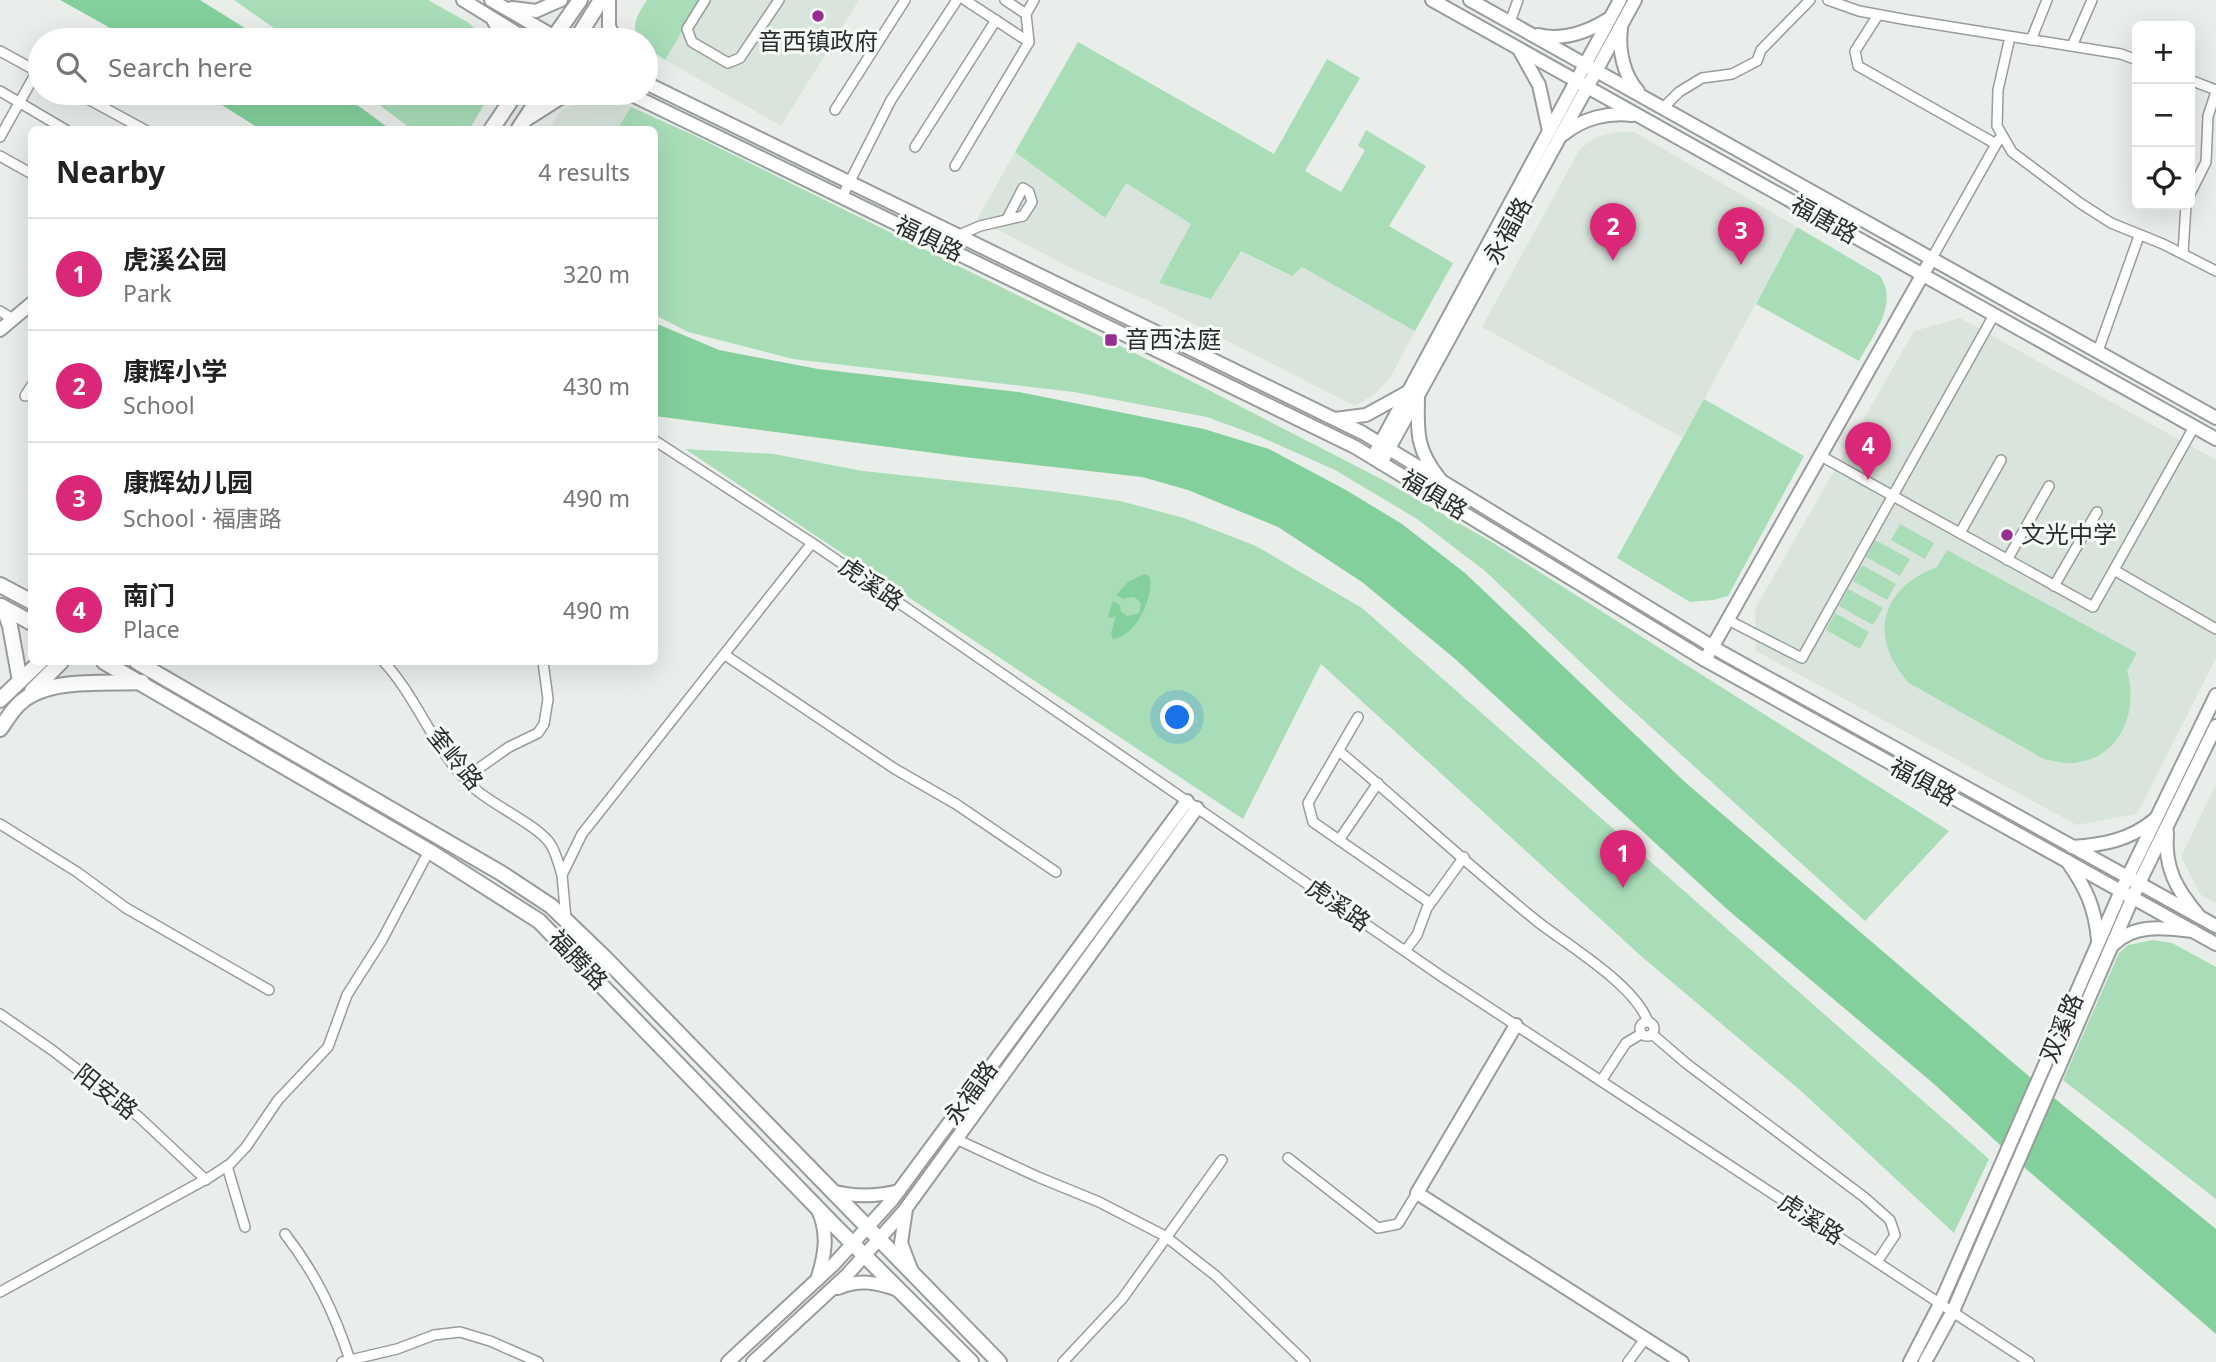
<!DOCTYPE html>
<html lang="en">
<head>
<meta charset="utf-8">
<style>
	body { margin:0; font-family:"Noto Sans","Noto Sans SC",sans-serif; background:#f2f2f2; color:#222 }
	.controls { position:absolute; right:21px; top:21px; display:grid; overflow:hidden; border-radius:10px; box-shadow:0 7px 28px #0002 }
	.controls button { width:63px; height:63px; display:grid; place-items:center; padding:0; border:0; border-bottom:2px solid #e0e0e0; background:#fff; color:#222; font:35px sans-serif }
	.you { position:absolute; left:1178px; top:718px; width:24px; height:24px; margin:-18px; border:5px solid #fff; border-radius:50%; background:#1a73e8; box-shadow:0 0 0 10px #1a73e833 }
	.badge { display:grid; place-items:center; width:46px; height:46px; border-radius:50%; background:#db2777; color:#fff; font-size:23px; font-weight:700 }
	.pin { position:absolute; translate:-50% -58px; filter:drop-shadow(0 2px 4px #0008) }
	.pin::after { content:''; position:absolute; top:37px; width:24px; height:21px; background:inherit; clip-path:polygon(0 0,100% 0,50% 100%) }
	.list { margin:0; padding:0; list-style:none }
	h2 { display:flex; justify-content:space-between; align-items:center; height:91px; margin:0; padding:0 28px; font-size:30px }
	h2 small { font-size:23px; font-weight:400; color:#767676 }
	.list li { display:grid; grid-template-columns:46px 1fr auto; gap:21px; align-items:center; box-sizing:border-box; height:112px; padding:0 28px; border-top:2px solid #e0e0e0 }
	.list b { display:block; font-size:26px; white-space:nowrap }
	.list p { margin:0; font-size:23px; white-space:nowrap; color:#767676 }
	.list em { font-size:23px; font-style:normal; color:#767676 }
	.icon { flex:none; width:38px; height:38px; fill:none; stroke:currentColor; stroke-width:2; stroke-linecap:round; stroke-linejoin:round }
	.map { position:relative; flex:none; width:2216px; height:1362px; overflow:hidden }
	.search { position:absolute; background:#fff; box-shadow:0 7px 28px #0002; left:28px; top:28px; width:630px; height:77px; display:flex; align-items:center; gap:18px; box-sizing:border-box; padding:0 24px; border-radius:38px; color:#767676; font-size:26px }
	.panel { position:absolute; background:#fff; box-shadow:0 7px 28px #0002; left:28px; top:126px; width:630px; height:539px; border-radius:10px }
	.map>svg:first-child { display:block }
	.built { fill:#d9e5dc }
	.green { fill:#a8ddb8 }
	.water { fill:#84d09c }
	.lines { fill:none; stroke-linecap:round; stroke-linejoin:round }
	.minor-casing { stroke:#989d9a; stroke-width:12 }
	.tertiary-casing { stroke:#989d9a; stroke-width:16 }
	.secondary-casing { stroke:#989d9a; stroke-width:16 }
	.primary-casing { stroke:#989d9a; stroke-width:18 }
	.minor { stroke:#fff; stroke-width:9 }
	.tertiary { stroke:#fff; stroke-width:12 }
	.secondary { stroke:#fff; stroke-width:12 }
	.primary { stroke:#fff; stroke-width:14 }
	.poi-dot { fill:#972e91; stroke:#f6fbf7; stroke-width:2.5 }
	.labels { text-anchor:middle; stroke-width:6; stroke-linejoin:round; paint-order:stroke }
	.poi-label { font-size:24px; fill:#2b2d2c; stroke:#f6fbf7; text-anchor:start }
	.street-label { font-size:24px; fill:#2b2d2c; stroke:#f6fbf7 }
</style>
</head>
<body>
<div class="map">
<svg width="2216" height="1362" viewBox="0 0 2216 1362">
	<rect width="100%" height="100%" fill="#e9eeea"/>
	<g class="built">
		<path d="M701,0H859L781,126L665,60Z"/>
		<path d="M589,97L609,99L631,107L617,129L547,130L561,111Z"/>
		<path d="M1616,132H1634L1797,227L1683,438L1482,327L1580,149L1596,137Z"/>
		<path d="M1015,152L1105,218L1125,182L1191,224L1241,251L1291,276L1302,267L1415,331L1390,378L1376,393L1355,406L1149,301L1075,270L977,219Z"/>
		<path d="M1960,318L2216,460V658L2137,814L2077,825L1756,651L1755,609L1914,331Z"/>
		<path d="M2216,784V903L2201,895L2181,857Z"/>
	</g>
	<g class="green">
		<path d="M234,0H428L469,23L487,40H291Z"/>
		<path d="M647,0H701L665,60L646,47V40H639C630,25 638,14 647,0Z"/>
		<path d="M1078,42L1274,154L1327,59L1360,78L1305,171L1341,192L1365,150L1358,146L1366,130L1426,166L1389,226L1453,263L1415,331L1302,267L1292,276L1241,251L1211,299L1159,283L1191,224L1126,183L1105,218L1015,152Z"/>
		<path d="M364,93H491L469,130L411,129Z"/>
		<path d="M631,107L691,134L1191,381L1385,481L1495,544L1949,831L1865,921L1611,691L1485,571L1417,519L1335,470L1261,437L1207,417L1074,392L793,359L688,332L655,315L654,130L617,129Z"/>
		<path d="M1797,227L1880,276C1899,304 1873,335 1859,361L1756,304Z"/>
		<path d="M1704,399L1804,456L1728,596L1713,600L1690,602L1617,558Z"/>
		<path d="M685,449L774,454L863,471L1050,491L1120,501L1184,518L1256,546L1362,608L1989,1159L1954,1233L1800,1090L1641,956L1321,664L1243,819Z"/>
		<path d="M1900,524L1934,543L1925,559L1891,540Z"/>
		<path d="M1875,540L1910,559L1900,576L1866,557Z"/>
		<path d="M1947,550L2137,653L2127,671C2140,715 2117,764 2066,763C2059,763 2051,760 2044,759L1909,683C1868,638 1880,588 1937,567Z"/>
		<path d="M1862,565L1896,584L1887,600L1853,581Z"/>
		<path d="M1848,589L1883,608L1873,625L1839,606Z"/>
		<path d="M1835,613L1869,632L1860,649L1826,630Z"/>
		<path d="M2153,940L2172,943L2216,967V1199L2063,1080L2119,953L2128,945Z"/>
	</g>
	<g class="water">
		<path d="M60,0H200L264,40H126L105,25Z"/>
		<path d="M203,93H341L390,129H260Z"/>
		<path d="M655,323L719,350L818,369L1019,392L1204,429L1269,449L1346,490L1402,524L1465,573L1686,783L2059,1102L2216,1229V1334L2025,1168L1934,1084L1728,910L1454,658L1362,582L1278,527L1188,490L1142,477L964,457L655,416Z"/>
		<path d="M1145,574L1150,577C1154,597 1135,638 1113,639L1111,633L1116,616L1110,618L1108,616L1113,601L1120,605L1121,612L1127,616L1139,613L1141,605C1137,596 1132,596 1124,599L1116,595L1129,581Z"/>
	</g>
	<g class="lines">
		<defs>
			<g id="minor">
				<path d="M705,0L687,29L692,42L728,63L740,58L779,0"/>
				<path d="M965,0L1029,42"/>
				<path d="M1005,0L1026,14"/>
				<path d="M1828,0L1859,11L1908,20L2121,54L2137,60"/>
				<path d="M1878,15L1855,51L1858,66L1996,144"/>
				<path d="M1510,22L1518,0"/>
				<path d="M2010,37L1998,90L1997,126L2012,152L2080,203L2111,223L2163,244L2216,271"/>
				<path d="M2031,40L2047,0"/>
				<path d="M2072,46L2092,0"/>
				<path d="M0,51L40,73"/>
				<path d="M2190,80L2216,90"/>
				<path d="M0,91L66,130"/>
				<path d="M77,93L145,130"/>
				<path d="M1663,108L1679,92L1702,78L1732,74L1757,61L1761,50L1810,0"/>
				<path d="M835,110L905,0"/>
				<path d="M0,137L37,71"/>
				<path d="M915,147L996,20"/>
				<path d="M0,156L32,174"/>
				<path d="M955,166L1029,42L1026,14L1034,0"/>
				<path d="M2190,194L2206,162L2208,116L2216,92"/>
				<path d="M842,197L891,100L957,0"/>
				<path d="M959,235L980,226L1023,216L1032,202L1029,192L1023,188L1007,219"/>
				<path d="M2183,253L2186,205"/>
				<path d="M1932,258L1999,139"/>
				<path d="M0,311L13,319"/>
				<path d="M2098,351L2139,236"/>
				<path d="M25,396L32,385"/>
				<path d="M654,440L812,543L1441,976L2029,1362"/>
				<path d="M1821,456L2093,607L2194,427"/>
				<path d="M1960,533L2001,460"/>
				<path d="M2007,560L2049,486"/>
				<path d="M2114,570L2216,629"/>
				<path d="M2054,586L2097,512"/>
				<path d="M1728,620L1802,658L1994,315"/>
				<path d="M725,655L895,769L956,804L1056,872"/>
				<path d="M384,662C419,700 435,753 474,788C492,805 540,826 551,845C556,853 559,865 562,875"/>
				<path d="M1358,717L1308,803L1313,822L1430,903"/>
				<path d="M1339,751C1406,807 1470,867 1538,922C1569,946 1635,985 1648,1022"/>
				<path d="M465,778L509,747L538,733L544,724L548,699L543,662"/>
				<path d="M0,824L77,872L126,908L269,990"/>
				<path d="M1339,840L1378,783"/>
				<path d="M566,919L562,875L582,834L812,543"/>
				<path d="M1405,951L1417,935L1427,908L1464,857"/>
				<path d="M0,1014L52,1050L139,1117L206,1180"/>
				<circle cx="1647" cy="1029" r="7"/>
				<path d="M1652,1034L1687,1064L1864,1197L1890,1220L1895,1235L1877,1262"/>
				<path d="M1601,1081L1626,1043L1641,1034"/>
				<path d="M956,1139L1038,1177L1099,1202L1165,1236L1216,1276L1305,1362"/>
				<path d="M1288,1158L1378,1228L1398,1224L1417,1193"/>
				<path d="M227,1166L245,1227"/>
				<path d="M285,1234C316,1274 334,1312 350,1360"/>
				<path d="M0,1292L210,1177L230,1164L246,1147L278,1100L328,1047L347,995L382,940L429,851"/>
				<path d="M342,1362L397,1349L434,1335L460,1332L490,1341L538,1362"/>
				<path d="M1063,1362L1122,1299L1222,1160"/>
				<path d="M1628,1362L1645,1339"/>
			</g>
			<g id="tertiary">
				<path d="M1432,0L2216,439"/>
				<path d="M1470,0L2216,418"/>
				<path d="M1621,29C1618,50 1624,76 1638,91"/>
				<path d="M1538,35C1563,41 1588,32 1610,18"/>
				<path d="M1520,51L1539,85L1549,131"/>
				<path d="M1564,134C1583,118 1609,112 1632,115"/>
				<path d="M0,330L32,303"/>
				<path d="M1418,398C1417,434 1417,451 1440,479"/>
				<path d="M1335,419L1366,415L1406,393"/>
				<path d="M1373,457L1620,0"/>
				<path d="M1381,463L1635,0"/>
				<path d="M1705,660L1932,258"/>
				<path d="M2167,832C2164,868 2176,889 2199,916"/>
				<path d="M2072,847C2103,845 2130,840 2154,820"/>
				<path d="M2067,861C2086,888 2095,907 2098,940"/>
				<path d="M2114,944C2135,923 2166,928 2193,931"/>
				<path d="M1516,1025L1417,1193L1682,1362"/>
				<path d="M831,1191C855,1197 875,1197 899,1191"/>
				<path d="M906,1209L901,1243L911,1269"/>
				<path d="M817,1280C825,1255 829,1234 818,1210"/>
				<path d="M838,1288C859,1279 876,1282 898,1290"/>
				<path d="M728,1362L834,1264L892,1200L1187,801"/>
				<path d="M753,1362L847,1275L904,1211L1197,808"/>
				<path d="M1910,1362L1940,1304L2121,891L2216,695"/>
				<path d="M1925,1362L1953,1311L2139,883L2216,726"/>
			</g>
			<g id="secondary">
				<path d="M463,0L528,40"/>
				<path d="M491,0L560,40"/>
				<path d="M609,0V26L615,40"/>
				<path d="M512,8L536,11L561,0"/>
				<path d="M493,20L505,40"/>
				<path d="M646,83L1363,433L1723,653L2216,926"/>
				<path d="M628,93L1355,447L1705,660L2216,944"/>
				<path d="M526,120L559,99L574,93"/>
			</g>
			<g id="primary">
				<path d="M552,40L580,0"/>
				<path d="M576,40L601,0"/>
				<path d="M491,130L516,93"/>
				<path d="M518,130L542,93"/>
				<path d="M0,585L32,602"/>
				<path d="M1,606L32,623"/>
				<path d="M4,608L10,626L20,681"/>
				<path d="M104,662L429,851L539,921L832,1223L971,1362"/>
				<path d="M137,662L501,873L551,906L604,957L999,1362"/>
				<path d="M32,691L61,662"/>
				<path d="M0,700L40,662"/>
				<path d="M0,729C6,721 12,710 20,703C48,677 106,684 142,682"/>
			</g>
		</defs>
		<use href="#minor" class="minor-casing"/>
		<use href="#tertiary" class="tertiary-casing"/>
		<use href="#secondary" class="secondary-casing"/>
		<use href="#primary" class="primary-casing"/>
		<use href="#minor" class="minor"/>
		<use href="#tertiary" class="tertiary"/>
		<use href="#secondary" class="secondary"/>
		<use href="#primary" class="primary"/>
	</g>
	<g class="poi-dot">
		<circle cx="818" cy="16" r="7"/>
		<rect x="1104" y="333" width="14" height="14" rx="3.5"/>
		<circle cx="2007" cy="535" r="7"/>
	</g>
	<g class="labels">
		<g class="poi-label">
			<text x="818" y="50" text-anchor="middle">音西镇政府</text>
			<text x="1125" y="348">音西法庭</text>
			<text x="2021" y="543">文光中学</text>
		</g>
		<g class="street-label">
			<text transform="translate(1824 220) rotate(29)" y="8">福唐路</text>
			<text transform="translate(1508 231) rotate(-61)" y="8">永福路</text>
			<text transform="translate(929 239) rotate(26)" y="8">福俱路</text>
			<text transform="translate(1434 495) rotate(31)" y="8">福俱路</text>
			<text transform="translate(871 584) rotate(35)" y="8">虎溪路</text>
			<text transform="translate(455 759) rotate(51)" y="8">奎岭路</text>
			<text transform="translate(1923 782) rotate(29)" y="8">福俱路</text>
			<text transform="translate(1338 905) rotate(35)" y="8">虎溪路</text>
			<text transform="translate(578 960) rotate(46)" y="8">福腾路</text>
			<text transform="translate(2062 1028) rotate(-67)" y="8">双溪路</text>
			<text transform="translate(106 1092) rotate(38)" y="8">阳安路</text>
			<text transform="translate(971 1093) rotate(-54)" y="8">永福路</text>
			<text transform="translate(1811 1219) rotate(33)" y="8">虎溪路</text>
		</g>
	</g>
</svg>
<div class="controls">
<button>+</button>
<button>−</button>
<button><svg class="icon" aria-label="locate" viewBox="0 0 24 24"><circle cx="12" cy="12" r="6"/><path d="M12 2v4M12 18v4M2 12h4M18 12h4"/></svg></button>
</div>
<div class="you"></div>
<div class="pin badge" style="left:1623px;top:888px">1</div>
<div class="pin badge" style="left:1613px;top:261px">2</div>
<div class="pin badge" style="left:1741px;top:265px">3</div>
<div class="pin badge" style="left:1868px;top:480px">4</div>
<div class="search"><svg class="icon" aria-label="search" viewBox="0 0 24 24"><circle cx="10" cy="10" r="6"/><path d="M15 15l6 6"/></svg>Search here</div>
<section class="panel">
<h2>Nearby<small>4 results</small></h2>
<ul class="list">
<li><span class="badge">1</span><div><b>虎溪公园</b><p>Park</p></div><em>320 m</em></li>
<li><span class="badge">2</span><div><b>康辉小学</b><p>School</p></div><em>430 m</em></li>
<li><span class="badge">3</span><div><b>康辉幼儿园</b><p>School · 福唐路</p></div><em>490 m</em></li>
<li><span class="badge">4</span><div><b>南门</b><p>Place</p></div><em>490 m</em></li>
</ul>
</section>
</div>
</body>
</html>
